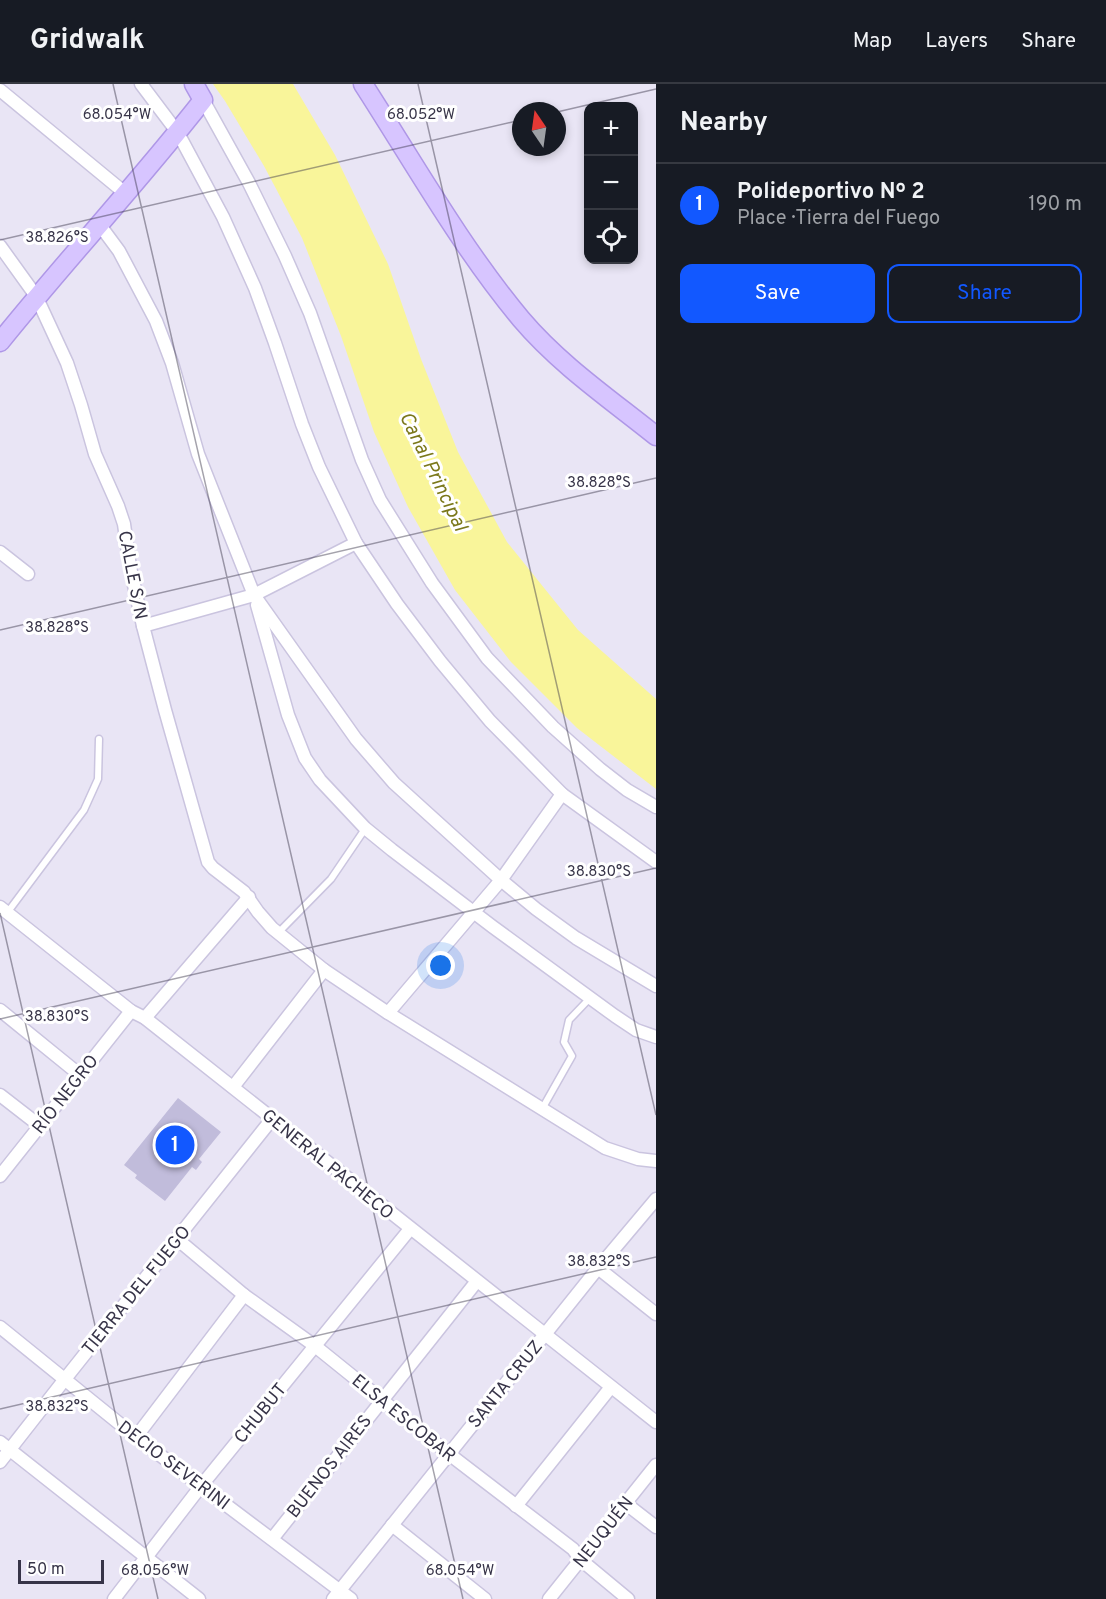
<!DOCTYPE html>
<html lang="en">
<head>
<meta charset="utf-8">
<style>
	body { margin:0; font-family:Overpass,sans-serif; background:#20242c; color:#f1f3f6 }
	.controls { position:absolute; right:18px; top:18px; display:grid; overflow:hidden; border-radius:12px; box-shadow:0 3px 9px #0003 }
	.controls button { width:54px; height:54px; display:grid; place-items:center; padding:0; border:0; border-bottom:2px solid #363941; background:#171b24; color:#f1f3f6; font:30px sans-serif }
	.compass { position:absolute; left:512px; top:18px; width:54px; height:54px; border-radius:50%; background:#171b24; box-shadow:0 3px 9px #0003; rotate:347deg }
	.scale { position:absolute; left:18px; bottom:15px; width:86px; box-sizing:border-box; padding-left:6px; border:3px solid #373448; border-top:0; font-size:16px; line-height:21px; white-space:nowrap; color:#373448; -webkit-text-stroke:4px #fff; paint-order:stroke }
	.you { position:absolute; left:441px; top:882px; width:21px; height:21px; margin:-15px; border:4px solid #fff; border-radius:50%; background:#1a73e8; box-shadow:0 0 0 9px #1a73e833 }
	.badge { display:grid; place-items:center; width:39px; height:39px; border-radius:50%; background:#1258ff; color:#fff; font-size:20px; font-weight:700 }
	.pin { position:absolute; translate:-50% -50%; border:3px solid #fff; box-shadow:0 2px 6px #0006 }
	.list { margin:0; padding:0; list-style:none }
	h2 { display:flex; justify-content:space-between; align-items:center; height:78px; margin:0; padding:0 24px; font-size:26px }
	h2 small { font-size:20px; font-weight:400; color:#9ea1a6 }
	.list li { display:grid; grid-template-columns:39px 1fr auto; gap:18px; align-items:center; box-sizing:border-box; height:84px; padding:0 24px; border-top:2px solid #363941 }
	.list b { display:block; font-size:22px; white-space:nowrap }
	.list p { margin:0; font-size:20px; white-space:nowrap; color:#9ea1a6 }
	.list em { font-size:20px; font-style:normal; color:#9ea1a6 }
	.actions { display:flex; gap:12px; padding:18px 24px }
	.actions a { flex:1; padding:14px 0; border:2px solid #1258ff; border-radius:12px; text-align:center; font-size:21px; color:#1258ff }
	.actions .main { background:#1258ff; color:#fff }
	.icon { flex:none; width:33px; height:33px; fill:none; stroke:currentColor; stroke-width:2; stroke-linecap:round; stroke-linejoin:round }
	.map { position:relative; flex:none; width:656px; height:1515px; overflow:hidden }
	header { display:flex; align-items:center; gap:36px; box-sizing:border-box; height:84px; padding:0 30px; background:#171b24; border-bottom:2px solid #363941 }
	header strong { font-size:28px }
	nav { display:flex; gap:33px; margin-inline-start:auto; font-size:21px }
	main { display:flex }
	aside { flex:1; background:#171b24 }
	.map>svg:first-child { display:block }
	.water { fill:#f9f59a }
	.building { fill:#c1bcdb }
	.lines { fill:none; stroke-linecap:round; stroke-linejoin:round }
	.lane-casing { stroke:#cac4df; stroke-width:9 }
	.street-casing { stroke:#cac4df; stroke-width:15 }
	.secondary-casing { stroke:#af97e7; stroke-width:21 }
	.lane { stroke:#fff; stroke-width:6 }
	.street { stroke:#fff; stroke-width:12 }
	.secondary { stroke:#d7c5ff; stroke-width:18 }
	.ticks { fill:none; stroke:#373448; stroke-width:1.5; stroke-opacity:0.45 }
	.labels { text-anchor:middle; stroke-width:6; stroke-linejoin:round; paint-order:stroke }
	.street-label { font-size:18px; fill:#373448; stroke:#fff }
	.water-label { font-size:20px; font-style:italic; fill:#7b781a; stroke:#fff }
	.ticks-label { font-size:15px; text-anchor:middle; fill:#373448; stroke:#fff; stroke-width:6; stroke-linejoin:round; paint-order:stroke }
</style>
</head>
<body>
<header>
<strong>Gridwalk</strong>
<nav><a>Map</a><a>Layers</a><a>Share</a></nav>
</header>
<main>
<div class="map">
<svg width="656" height="1515" viewBox="0 0 656 1515">
	<rect width="100%" height="100%" fill="#e9e5f5"/>
	<path class="water" d="M213,0H293L335,71L388,180L421,275L458,368L507,458L578,546L656,615V705L577,644L511,578L455,506L408,423L374,348L341,252L302,154L264,82L225,17Z"/>
	<path class="building" d="M178,1014L221,1048L199,1075L202,1078L196,1086L192,1083L165,1117L135,1094L137,1091L124,1081Z"/>
	<g class="lines">
		<defs>
			<g id="lane">
				<path d="M7,829L84,726L98,695L99,655"/>
				<path d="M278,849L331,795L365,745"/>
				<path d="M542,1025L572,972L564,958L569,936L590,914"/>
			</g>
			<g id="street">
				<path d="M141,0L178,49L223,133L255,204L275,259L302,340L319,383L356,459L397,520L440,577L490,637L562,710L501,796L388,929"/>
				<path d="M0,6L125,109"/>
				<path d="M203,16L249,99L285,172L310,229L362,376L380,416L432,499L487,574L553,643L600,685L627,706L656,723"/>
				<path d="M99,140L119,167L156,237L172,279L198,370L254,511L356,655L394,699L501,796L536,825L576,854L656,902"/>
				<path d="M0,162L36,212L67,279L81,321L95,370L118,422L124,440L130,483L143,542L165,626L208,778L213,784L244,808L258,828L272,844L324,886L388,929L605,1064L638,1075L656,1077"/>
				<path d="M0,468L28,490"/>
				<path d="M257,521L288,631L305,674L320,696L365,744L392,766L493,843L615,932L636,946L656,953"/>
				<path d="M143,542L254,511L356,459"/>
				<path d="M562,710L656,778"/>
				<path d="M0,823L131,927L145,934C316,1068 485,1204 656,1338"/>
				<path d="M0,926L80,991"/>
				<path d="M145,934L249,813"/>
				<path d="M233,1003L324,886"/>
				<path d="M0,1011L40,1042"/>
				<path d="M0,1092L131,927"/>
				<path d="M177,1155L244,1211L315,1262L449,1370L573,1465L581,1476L628,1515"/>
				<path d="M598,1184L656,1230"/>
				<path d="M0,1243L136,1353L351,1515"/>
				<path d="M136,1353L244,1211"/>
				<path d="M0,1358L199,1515"/>
				<path d="M0,1378L65,1295L272,1035"/>
				<path d="M625,1419L656,1443"/>
				<path d="M516,1422L611,1303"/>
				<path d="M392,1441L485,1515"/>
				<path d="M272,1455L477,1197"/>
				<path d="M114,1515L201,1402L410,1145"/>
				<path d="M333,1515L598,1184L656,1115"/>
				<path d="M549,1515L656,1381"/>
			</g>
			<g id="secondary">
				<path d="M363,0C414,79 461,163 521,235C560,281 610,315 656,352"/>
				<path d="M0,258C66,176 138,99 203,16L194,0"/>
			</g>
		</defs>
		<use href="#lane" class="lane-casing"/>
		<use href="#street" class="street-casing"/>
		<use href="#secondary" class="secondary-casing"/>
		<use href="#lane" class="lane"/>
		<use href="#street" class="street"/>
		<use href="#secondary" class="secondary"/>
	</g>
	<path class="ticks" d="M113,0L463,1515M418,0L656,1031M557,28L656,5M0,156L521,36M0,546L656,394M0,829L158,1515M0,935L656,784M0,1325L656,1173"/>
	<g class="labels">
		<g class="street-label">
			<text transform="translate(133 491) rotate(79)" y="6">CALLE S/N</text>
			<text transform="translate(65 1010) rotate(-52)" y="6">RÍO NEGRO</text>
			<text transform="translate(328 1080) rotate(39)" y="6">GENERAL PACHECO</text>
			<text transform="translate(136 1206) rotate(-51)" y="6">TIERRA DEL FUEGO</text>
			<text transform="translate(505 1300) rotate(-51)" y="6">SANTA CRUZ</text>
			<text transform="translate(260 1329) rotate(-51)" y="6">CHUBUT</text>
			<text transform="translate(404 1334) rotate(39)" y="6">ELSA ESCOBAR</text>
			<text transform="translate(174 1381) rotate(37)" y="6">DECIO SEVERINI</text>
			<text transform="translate(329 1382) rotate(-52)" y="6">BUENOS AIRES</text>
			<text transform="translate(603 1448) rotate(-52)" y="6">NEUQUÉN</text>
		</g>
		<g class="water-label">
			<text transform="translate(434 387) rotate(64)" y="7">Canal Principal</text>
		</g>
	</g>
	<g class="ticks-label">
		<text x="117" y="35">68.054°W</text>
		<text x="421" y="35">68.052°W</text>
		<text x="57" y="158">38.826°S</text>
		<text x="599" y="403">38.828°S</text>
		<text x="57" y="548">38.828°S</text>
		<text x="599" y="792">38.830°S</text>
		<text x="57" y="937">38.830°S</text>
		<text x="599" y="1182">38.832°S</text>
		<text x="57" y="1327">38.832°S</text>
		<text x="155" y="1491">68.056°W</text>
		<text x="460" y="1491">68.054°W</text>
	</g>
</svg>
<div class="controls">
<button>+</button>
<button>−</button>
<button><svg class="icon" aria-label="locate" viewBox="0 0 24 24"><circle cx="12" cy="12" r="6"/><path d="M12 2v4M12 18v4M2 12h4M18 12h4"/></svg></button>
</div>
<svg class="compass" viewBox="-18 -18 36 36"><path d="M0-13l5 13h-10z" fill="#e53935"/><path d="M0 13l5-13h-10z" fill="#9ea1a6"/></svg>
<div class="scale">50 m</div>
<div class="you"></div>
<div class="pin badge" style="left:175px;top:1061px">1</div>
</div>
<aside>
<h2>Nearby<small></small></h2>
<ul class="list">
<li><span class="badge">1</span><div><b>Polideportivo Nº 2</b><p>Place · Tierra del Fuego</p></div><em>190 m</em></li>
</ul>
<div class="actions"><a class="main">Save</a><a>Share</a></div>
</aside>
</main>
</body>
</html>
